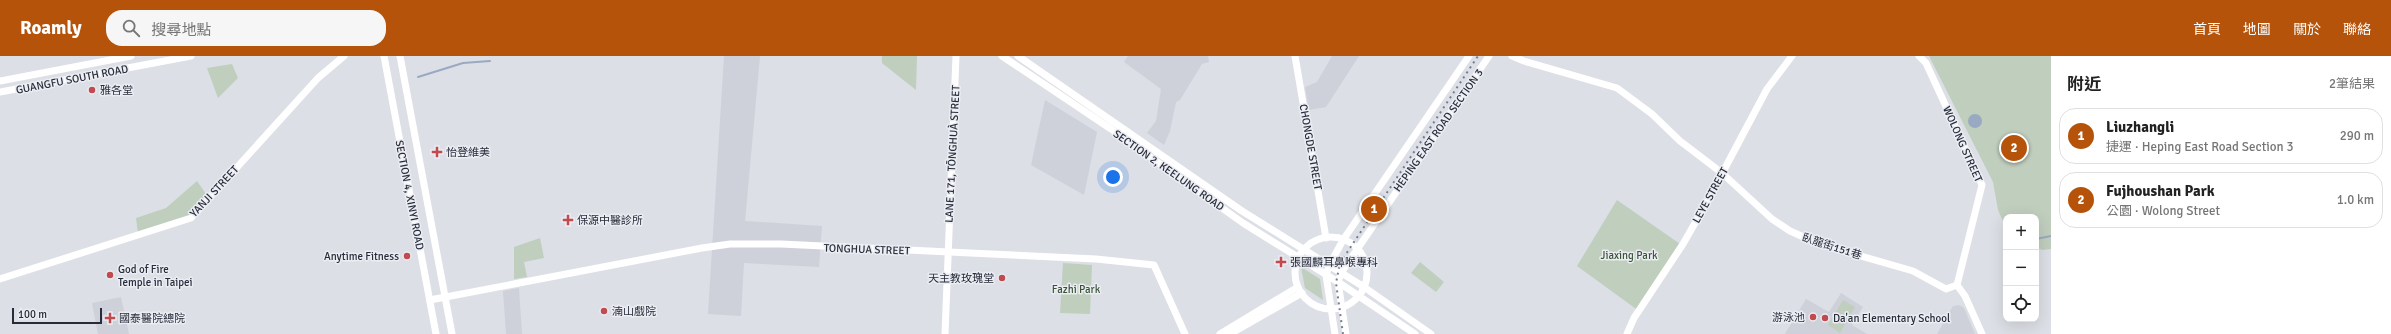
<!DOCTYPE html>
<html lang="zh-TW">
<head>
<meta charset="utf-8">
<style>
	body { margin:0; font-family:Signika,"Noto Sans TC",sans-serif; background:#f6f6f6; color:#222 }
	.controls { position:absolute; right:12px; bottom:12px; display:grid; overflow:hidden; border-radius:8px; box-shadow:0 4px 16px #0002 }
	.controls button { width:36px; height:36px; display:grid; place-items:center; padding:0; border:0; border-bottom:1px solid #e0e0e0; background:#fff; color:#222; font:20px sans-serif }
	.scale { position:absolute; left:12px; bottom:10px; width:90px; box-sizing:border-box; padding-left:4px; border:2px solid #272c3a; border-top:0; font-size:11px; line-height:14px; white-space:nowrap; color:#272c3a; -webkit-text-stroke:3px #ebedf3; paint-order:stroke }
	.you { position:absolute; left:1113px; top:121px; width:14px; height:14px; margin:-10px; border:3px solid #fff; border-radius:50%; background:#1a73e8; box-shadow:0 0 0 6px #1a73e833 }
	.badge { display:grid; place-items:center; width:26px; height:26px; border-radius:50%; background:#b45309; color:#fff; font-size:13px; font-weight:700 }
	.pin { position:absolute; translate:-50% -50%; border:2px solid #fff; box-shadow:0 1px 4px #0006 }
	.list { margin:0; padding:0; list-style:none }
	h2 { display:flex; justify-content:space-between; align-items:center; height:52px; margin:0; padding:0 16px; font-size:17px }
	h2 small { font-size:13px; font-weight:400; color:#767676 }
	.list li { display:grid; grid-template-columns:26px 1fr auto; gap:12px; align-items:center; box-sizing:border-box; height:56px; margin:0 8px 8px; padding:0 8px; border:1px solid #e0e0e0; border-radius:16px }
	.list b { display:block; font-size:15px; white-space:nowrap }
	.list p { margin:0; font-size:13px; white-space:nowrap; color:#767676 }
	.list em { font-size:13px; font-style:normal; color:#767676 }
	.icon { flex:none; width:22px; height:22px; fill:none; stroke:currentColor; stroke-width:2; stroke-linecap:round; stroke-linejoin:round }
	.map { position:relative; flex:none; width:2051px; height:278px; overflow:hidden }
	header { display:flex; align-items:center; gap:24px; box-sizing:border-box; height:56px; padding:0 20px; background:#b45309; color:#fff }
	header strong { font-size:19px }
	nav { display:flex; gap:22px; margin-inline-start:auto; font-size:14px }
	.search { width:280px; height:36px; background:#f6f6f6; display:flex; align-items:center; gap:10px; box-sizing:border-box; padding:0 14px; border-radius:16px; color:#767676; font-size:15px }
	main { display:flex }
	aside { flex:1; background:#fff }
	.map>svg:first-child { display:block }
	.built { fill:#ced1d9 }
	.green { fill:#c0cebe }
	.water { fill:#9aa9c2 }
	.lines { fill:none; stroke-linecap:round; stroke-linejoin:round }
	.stream { stroke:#9aa9c2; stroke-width:2 }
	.secondary { stroke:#fff; stroke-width:7 }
	.rail { stroke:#777d8d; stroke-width:2; stroke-dasharray:2 4; stroke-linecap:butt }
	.poi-dot { fill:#c14a4f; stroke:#ebedf3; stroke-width:1.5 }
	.labels { text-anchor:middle; stroke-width:3; stroke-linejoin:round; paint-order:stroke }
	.street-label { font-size:11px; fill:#272c3a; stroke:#ebedf3 }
	.poi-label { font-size:11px; fill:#272c3a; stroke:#ebedf3; text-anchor:start }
	.park-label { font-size:11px; fill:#385436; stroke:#ebedf3 }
</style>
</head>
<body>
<header>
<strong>Roamly</strong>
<div class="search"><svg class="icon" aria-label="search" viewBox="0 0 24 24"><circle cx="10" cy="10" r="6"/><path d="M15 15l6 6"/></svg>搜尋地點</div>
<nav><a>首頁</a><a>地圖</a><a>關於</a><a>聯絡</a></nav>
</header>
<main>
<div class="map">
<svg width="2051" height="278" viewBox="0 0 2051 278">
	<rect width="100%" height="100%" fill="#dcdfe5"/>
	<g class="built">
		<path d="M724,0H760L745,165L822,170L819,211L744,207L741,260L708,258Z"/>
		<path d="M1128,0H1208L1209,6L1202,8L1180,44L1176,46L1170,75L1164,89L1147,77L1156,65L1161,33L1124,6Z"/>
		<path d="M1332,0H1359L1326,51L1309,54L1305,31L1317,26Z"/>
		<path d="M1045,44L1097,76L1084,139L1031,109Z"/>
		<path d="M519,232L522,278H506L503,235Z"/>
		<path d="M1841,237L1863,251L1852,269L1867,278H1785L1806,243L1829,256Z"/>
		<path d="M121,241L129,278H98L92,247Z"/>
		<path d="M1959,249L1964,252L1975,278H1937L1953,250Z"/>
	</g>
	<g class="green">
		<path d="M882,0H917L916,34L882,7Z"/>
		<path d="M1929,0H2051V193L2042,194L2036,191V161H2006V172L1998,154L1993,126Z"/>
		<path d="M232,8L238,22L218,42L207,12Z"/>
		<path d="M197,125L206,138L190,160L138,177L136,162L166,152Z"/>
		<path d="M1617,144L1680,188L1639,255L1577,210Z"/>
		<path d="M540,182L544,202L524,206L527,221L514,223V191Z"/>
		<path d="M1420,206L1444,226L1436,236L1411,217Z"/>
		<path d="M1063,207L1092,209L1090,258L1060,257Z"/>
		<path d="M1301,211L1320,223L1323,244L1305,232Z"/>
		<path d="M1843,244L1855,251L1840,277L1828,269Z"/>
	</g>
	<circle class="water" cx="1975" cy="65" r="7"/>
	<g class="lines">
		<g class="stream">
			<path d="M418,21L463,7L490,5"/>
			<path d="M2036,183L2051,180"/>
		</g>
		<g class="secondary">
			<path d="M384,0L436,278"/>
			<path d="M400,0L452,278"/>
			<path d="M1002,0L1111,73L1243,167L1338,226L1415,278"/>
			<path d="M1018,0L1242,155L1364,231L1431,278"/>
			<path d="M1295,0L1326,182"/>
			<path d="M1512,0L1524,5L1617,32L1652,58L1680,85L1722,117L1772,163L1790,175L1819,188L1913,215L1946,233L1957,229"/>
			<path d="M1919,0L1926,7L1982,129L1957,229"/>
			<path d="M0,25L131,0"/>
			<path d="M0,36L191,0"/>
			<circle cx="1331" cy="217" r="36"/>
			<path d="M0,223L191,162L318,22L344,0"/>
			<path d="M1957,229L1965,240L1982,278"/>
			<path d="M430,244L702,192L730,188H781L1096,203L1154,209L1185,278"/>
			<path d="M945,278L956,0"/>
			<path d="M1220,278L1298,231"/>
			<path d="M1230,278L1302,237"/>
			<path d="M1335,278L1326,219L1329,210L1343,184L1469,0"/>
			<path d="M1346,278L1338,226L1341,217L1489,0"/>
			<path d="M1627,278L1634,262L1683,188L1707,146L1767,33L1792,0"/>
		</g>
		<path class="rail" d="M1343,278L1336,227L1340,207L1478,0"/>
	</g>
	<g class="poi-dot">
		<circle cx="92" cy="34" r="4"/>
		<path d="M435 90h4v4h4v4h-4v4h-4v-4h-4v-4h4z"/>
		<path d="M566 158h4v4h4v4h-4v4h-4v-4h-4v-4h4z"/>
		<circle cx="407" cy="200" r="4"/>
		<path d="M1279 200h4v4h4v4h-4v4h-4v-4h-4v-4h4z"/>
		<circle cx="110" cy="219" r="4"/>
		<circle cx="1002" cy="222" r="4"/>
		<circle cx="604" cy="255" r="4"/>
		<circle cx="1813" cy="261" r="4"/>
		<path d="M108 256h4v4h4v4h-4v4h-4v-4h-4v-4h4z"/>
		<circle cx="1825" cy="262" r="4"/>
	</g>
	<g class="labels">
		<g class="street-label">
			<text transform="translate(72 23) rotate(-11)" y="4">GUANGFU SOUTH ROAD</text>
			<text transform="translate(1438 74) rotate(-55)" y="4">HEPING EAST ROAD SECTION 3</text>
			<text transform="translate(1963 88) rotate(66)" y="4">WOLONG STREET</text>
			<text transform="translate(1311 91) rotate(80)" y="4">CHONGDE STREET</text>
			<text transform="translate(952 98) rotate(-87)" y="4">LANE 171, TŌNGHUÀ STREET</text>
			<text transform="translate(1169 114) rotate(35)" y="4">SECTION 2, KEELUNG ROAD</text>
			<text transform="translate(214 135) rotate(-47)" y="4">YANJI STREET</text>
			<text transform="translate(410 139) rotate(79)" y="4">SECTION 4, XINYI ROAD</text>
			<text transform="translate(1710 139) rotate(-61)" y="4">LEYE STREET</text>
			<text transform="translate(1832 190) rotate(18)" y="4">臥龍街151巷</text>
			<text transform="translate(867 193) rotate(2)" y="4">TONGHUA STREET</text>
		</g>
		<g class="poi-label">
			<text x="100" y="38">雅各堂</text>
			<text x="446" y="100">怡登維美</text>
			<text x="577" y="168">保源中醫診所</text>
			<text x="399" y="204" text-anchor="end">Anytime Fitness</text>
			<text x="1290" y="210">張國麟耳鼻喉專科</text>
			<text x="118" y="217">God of Fire<tspan x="118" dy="13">Temple in Taipei</tspan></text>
			<text x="994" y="226" text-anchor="end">天主教玫瑰堂</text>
			<text x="612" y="259">湳山戲院</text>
			<text x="1805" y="265" text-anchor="end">游泳池</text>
			<text x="119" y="266">國泰醫院總院</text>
			<text x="1833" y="266">Da'an Elementary School</text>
		</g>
		<g class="park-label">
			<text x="1629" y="203">Jiaxing Park</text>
			<text x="1076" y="237">Fazhi Park</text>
		</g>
	</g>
</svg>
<div class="controls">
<button>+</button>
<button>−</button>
<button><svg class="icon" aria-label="locate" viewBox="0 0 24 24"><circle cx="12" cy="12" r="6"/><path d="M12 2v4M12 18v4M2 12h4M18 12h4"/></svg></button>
</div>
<div class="scale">100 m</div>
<div class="you"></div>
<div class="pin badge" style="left:1374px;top:153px">1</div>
<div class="pin badge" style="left:2014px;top:92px">2</div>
</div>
<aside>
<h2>附近<small>2筆結果</small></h2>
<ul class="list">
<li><span class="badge">1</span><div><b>Liuzhangli</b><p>捷運 · Heping East Road Section 3</p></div><em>290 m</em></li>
<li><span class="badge">2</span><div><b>Fujhoushan Park</b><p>公園 · Wolong Street</p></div><em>1.0 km</em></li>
</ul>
</aside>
</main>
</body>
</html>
